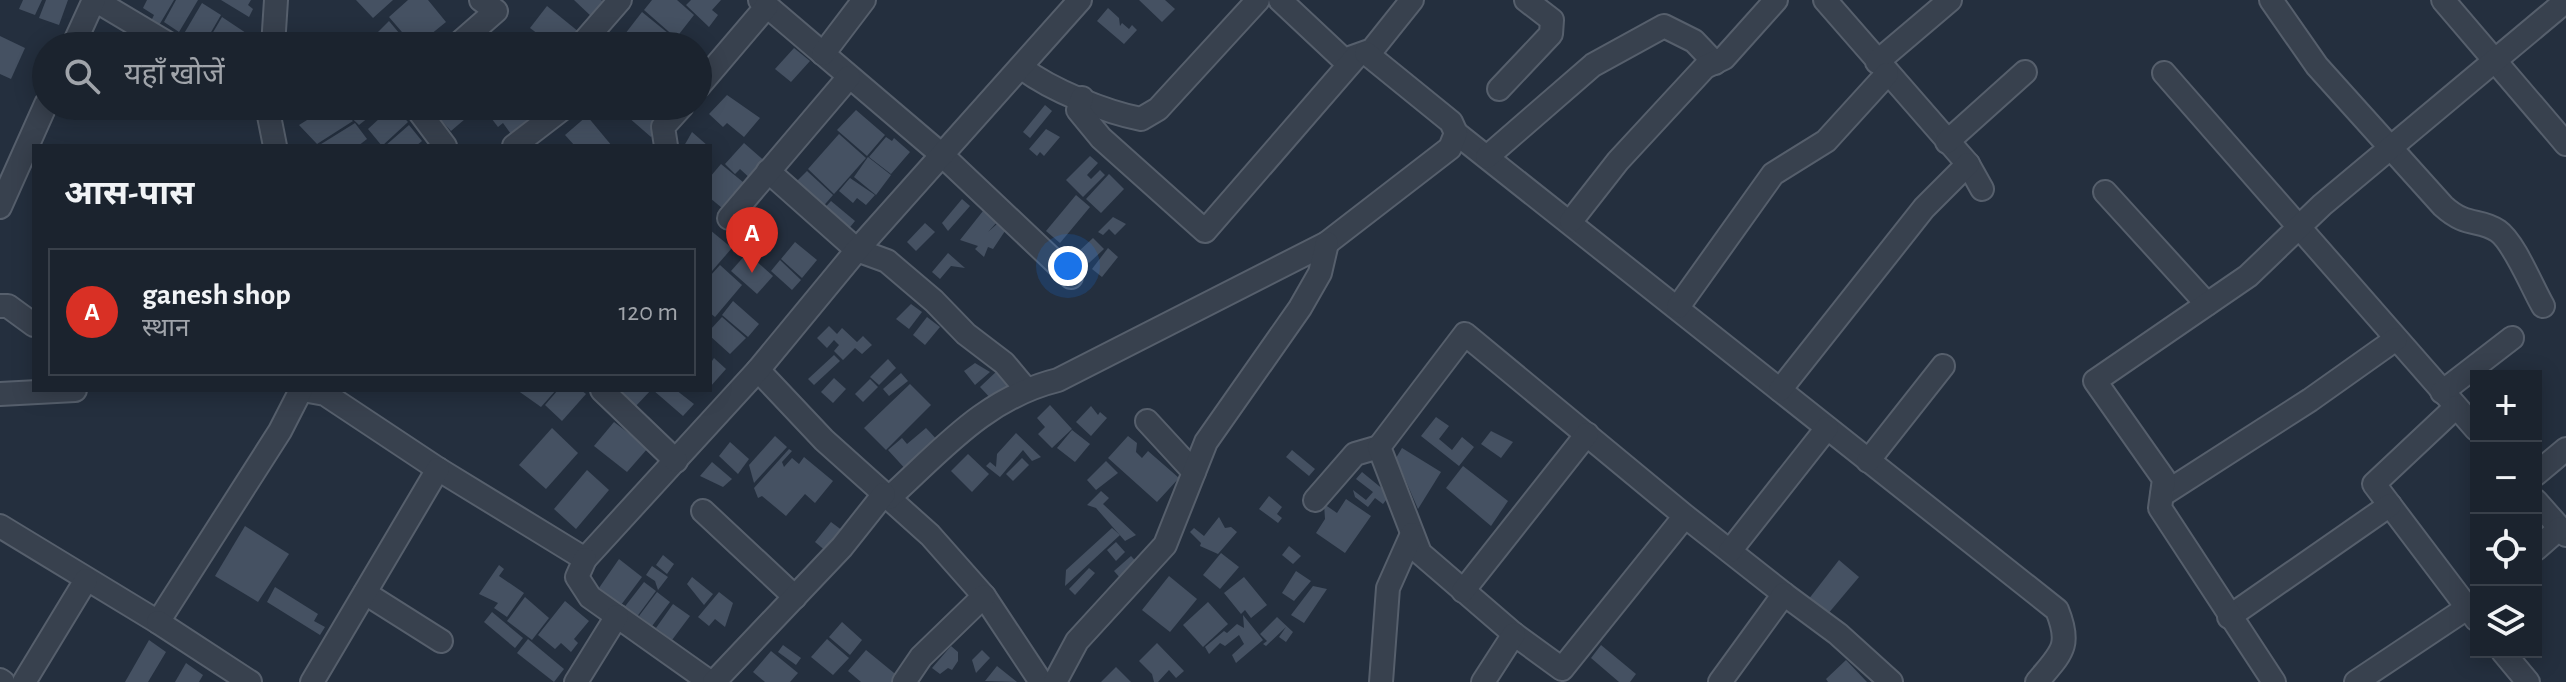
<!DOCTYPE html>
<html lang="hi">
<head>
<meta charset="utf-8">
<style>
	body { margin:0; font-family:"Alegreya Sans","Noto Sans Devanagari",sans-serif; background:#242b36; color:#f1f3f6 }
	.controls { position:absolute; right:24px; bottom:24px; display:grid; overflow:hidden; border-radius:0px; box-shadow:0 4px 20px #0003 }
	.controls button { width:72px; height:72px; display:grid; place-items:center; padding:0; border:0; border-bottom:2px solid #39404a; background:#1b232e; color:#f1f3f6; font:40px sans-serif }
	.you { position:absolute; left:1068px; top:266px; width:28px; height:28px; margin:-20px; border:6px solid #fff; border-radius:50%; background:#1a73e8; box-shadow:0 0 0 12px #1a73e833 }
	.badge { display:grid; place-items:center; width:52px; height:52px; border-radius:50%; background:#d93025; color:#fff; font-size:26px; font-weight:700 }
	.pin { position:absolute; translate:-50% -66px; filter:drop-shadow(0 2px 4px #0008) }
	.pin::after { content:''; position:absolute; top:42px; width:28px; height:24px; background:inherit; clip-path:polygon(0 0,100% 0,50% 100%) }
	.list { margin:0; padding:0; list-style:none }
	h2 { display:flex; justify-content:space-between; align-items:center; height:104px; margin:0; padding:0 32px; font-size:34px }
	h2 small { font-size:26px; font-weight:400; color:#a0a4aa }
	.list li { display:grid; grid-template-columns:52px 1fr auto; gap:24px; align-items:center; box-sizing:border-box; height:128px; margin:0 16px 16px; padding:0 16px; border:2px solid #39404a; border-radius:0px }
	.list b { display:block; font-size:30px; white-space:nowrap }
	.list p { margin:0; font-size:26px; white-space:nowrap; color:#a0a4aa }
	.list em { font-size:26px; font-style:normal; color:#a0a4aa }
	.icon { flex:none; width:44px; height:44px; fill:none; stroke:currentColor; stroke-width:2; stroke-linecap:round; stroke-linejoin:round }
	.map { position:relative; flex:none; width:2566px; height:682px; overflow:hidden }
	.search { position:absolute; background:#1b232e; box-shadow:0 4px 20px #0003; left:32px; top:32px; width:680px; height:88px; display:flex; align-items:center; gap:20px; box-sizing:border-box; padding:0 28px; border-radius:44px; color:#a0a4aa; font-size:30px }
	.panel { position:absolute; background:#1b232e; box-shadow:0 4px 20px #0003; left:32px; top:144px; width:680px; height:248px; border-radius:0px }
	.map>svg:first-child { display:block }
	.building { fill:#455162 }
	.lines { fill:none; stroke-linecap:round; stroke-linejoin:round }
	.minor-casing { stroke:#565f6c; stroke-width:26 }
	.minor { stroke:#38414e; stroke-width:22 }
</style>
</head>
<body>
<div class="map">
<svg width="2566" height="682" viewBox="0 0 2566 682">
	<rect width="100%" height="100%" fill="#242f3e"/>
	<g class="building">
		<path d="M23,0H42L35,15L19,9Z"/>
		<path d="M46,0H68L59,25L39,18Z"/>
		<path d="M147,0H174L158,27L150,23L154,15L143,8Z"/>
		<path d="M176,0H198L179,32L164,22Z"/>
		<path d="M221,0H251L248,5L253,9L249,17Z"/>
		<path d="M356,0H393L373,18Z"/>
		<path d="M408,0H428L446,22L425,39L428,43L424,46H414L389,17Z"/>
		<path d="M574,0H601L605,3L593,18Z"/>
		<path d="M652,0H677L694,15L676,38L644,10Z"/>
		<path d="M691,0H721L712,10L718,15L709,27L686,5Z"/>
		<path d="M1139,0H1165L1175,9L1162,22Z"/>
		<path d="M202,3L221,15L203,46H195L182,37Z"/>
		<path d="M547,6L579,32L569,46H554L530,28Z"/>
		<path d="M1108,8L1119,18L1120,26L1122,23L1129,29L1132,25L1137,30L1124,44L1097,21Z"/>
		<path d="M642,12L674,38L668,46H639L625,34Z"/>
		<path d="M222,17L249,35L242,46H205Z"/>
		<path d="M389,21L410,46H377L371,39Z"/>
		<path d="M0,36L25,48L11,79L0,74Z"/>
		<path d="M794,48L810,61L791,82L775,69Z"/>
		<path d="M727,95L760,118L744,137L727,123L723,127L709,114Z"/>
		<path d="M1045,105L1052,111L1030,138L1023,132Z"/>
		<path d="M343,106H359L369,117L359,125L341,108Z"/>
		<path d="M393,106L408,122L382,146L368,129Z"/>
		<path d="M428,106H466L472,113L451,131Z"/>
		<path d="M489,106H543L511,134L503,123L498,127L485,110Z"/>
		<path d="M623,106H658L669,115L651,137L620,110Z"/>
		<path d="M328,107L333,115L341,110L353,121L317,144L299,125Z"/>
		<path d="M856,110L885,135L867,156L837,130Z"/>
		<path d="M587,116L612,146H575L565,135Z"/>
		<path d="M355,123L367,139L358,146H318Z"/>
		<path d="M409,125L422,141L416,146H385Z"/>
		<path d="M1046,129L1060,137L1044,156L1040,152L1037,156L1029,149Z"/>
		<path d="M692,132L708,146H684Z"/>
		<path d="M839,134L866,158L834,194L808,169Z"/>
		<path d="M886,137L892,141L894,138L910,152L891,174L869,157Z"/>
		<path d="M744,143L768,164L753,181L740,169L735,174L725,164Z"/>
		<path d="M1090,156L1098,163L1087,175L1091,179L1100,170L1105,175L1083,197L1066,180Z"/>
		<path d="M868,157L891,175L876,195L854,177Z"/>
		<path d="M721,164L749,187L728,213L710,198V177Z"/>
		<path d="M807,171L833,195L820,210L794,184Z"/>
		<path d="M1109,174L1124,189L1101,213L1086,199Z"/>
		<path d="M850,178L875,195L866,205L857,198L853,203L839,191Z"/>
		<path d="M1076,195L1090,207L1060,243L1046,231Z"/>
		<path d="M962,199L970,206L948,231L942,223Z"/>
		<path d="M831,201L855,221L846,232L820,213Z"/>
		<path d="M983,211L997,222L988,232L997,224L1005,231L993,249L988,247L984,257L975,249L978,246L960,240Z"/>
		<path d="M1113,217L1126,224L1115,235L1109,229L1103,235L1098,232Z"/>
		<path d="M925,223L935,232L916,251L907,242Z"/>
		<path d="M710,230L732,248L712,271L710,269Z"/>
		<path d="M1093,238L1104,249L1089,263L1078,252Z"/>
		<path d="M795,242L817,260L802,278L781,259Z"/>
		<path d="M1108,248L1118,257L1102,277L1092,269Z"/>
		<path d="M747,253L773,276L757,294L731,271Z"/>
		<path d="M948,253L965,268L951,266L940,279L932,272Z"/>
		<path d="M780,260L801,280L792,290L771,271Z"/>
		<path d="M720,265L742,285L715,317L710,313V276Z"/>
		<path d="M733,301L759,324L748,337L722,315Z"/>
		<path d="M911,304L922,312L909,329L896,319Z"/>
		<path d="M722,317L746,338L730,354L710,336V330Z"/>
		<path d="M927,317L940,327L925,345L913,335Z"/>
		<path d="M829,326L837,334L842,328L857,342L863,336L872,345L862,354L855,348L843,360L834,351L839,345L834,340L827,348L817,338Z"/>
		<path d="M834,355L840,361L814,385L808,379Z"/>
		<path d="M714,358L726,369L710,387V364Z"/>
		<path d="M888,359L896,368L879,385L870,377Z"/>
		<path d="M975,363L990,372L975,385L964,371Z"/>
		<path d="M998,370L1013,386L994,402L980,387Z"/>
		<path d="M901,373L908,381L889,396L883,389Z"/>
		<path d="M834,378L846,389L833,403L821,392Z"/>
		<path d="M870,379L878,387L863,402L855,394Z"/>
		<path d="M910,384L931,405L886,450L864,428Z"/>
		<path d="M517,390H556L541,407Z"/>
		<path d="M558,390H581L586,394L562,421L545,405Z"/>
		<path d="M619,390H651L634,408Z"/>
		<path d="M653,390H676L694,404L683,416Z"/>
		<path d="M1050,405L1072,429L1052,448L1038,434L1045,427L1037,418Z"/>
		<path d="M1091,406L1098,415L1100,412L1107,418L1091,436L1076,422Z"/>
		<path d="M1436,417L1449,426L1439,439L1452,450L1462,437L1474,447L1459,466L1421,436Z"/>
		<path d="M614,422L648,448L627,472L594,446Z"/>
		<path d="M552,428L578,453L546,489L519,465Z"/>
		<path d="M926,428L941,444L909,473L888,450L902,438L907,444Z"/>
		<path d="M1072,430L1090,444L1075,462L1057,448Z"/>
		<path d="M1491,431L1513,442L1501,458L1481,444Z"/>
		<path d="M1016,433L1041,457L1032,461L1023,450L1000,477L986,466L990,462L996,467L997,454Z"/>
		<path d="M775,436L787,447L754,483L749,465Z"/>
		<path d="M1128,436L1137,443L1136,452L1142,458L1148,451L1179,478L1157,502L1108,458Z"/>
		<path d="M730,442L749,459L738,474L719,456Z"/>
		<path d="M1402,448L1441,472L1418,509L1396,458Z"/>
		<path d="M789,449L792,451L782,462L784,467L792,458L799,464L804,457L833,481L815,503L805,494L786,516L762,496L758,498L754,488Z"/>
		<path d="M1292,450L1315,469L1309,476L1286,457Z"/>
		<path d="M968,454L989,474L972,492L951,471Z"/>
		<path d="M1022,458L1029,465L1013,481L1006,474Z"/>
		<path d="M1106,461L1118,473L1096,490L1087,480Z"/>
		<path d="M712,462L732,479L723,487L700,476Z"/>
		<path d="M1463,466L1508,501L1491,526L1446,488Z"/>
		<path d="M587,470L609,490L576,529L554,509Z"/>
		<path d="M1362,472L1390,495L1383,504L1375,498L1368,507L1355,497L1353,490L1366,500L1373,492L1356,479Z"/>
		<path d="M1101,491L1109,498L1103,504L1136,535L1125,541L1096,508L1087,505Z"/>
		<path d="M1269,496L1282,507L1277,514L1282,518L1278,523L1259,509Z"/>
		<path d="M1346,499L1371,516L1345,553L1316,533L1325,519L1324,504L1337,513Z"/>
		<path d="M1219,517L1225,528L1231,527L1237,532L1218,554L1200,546L1201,543L1190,532L1194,528L1204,536Z"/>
		<path d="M831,522L843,531L827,552L815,542Z"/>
		<path d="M245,526L289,554L258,602L215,576Z"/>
		<path d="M1112,528L1120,535L1065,586L1066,570Z"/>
		<path d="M1116,542L1125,552L1116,561L1107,550Z"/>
		<path d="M1289,546L1301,556L1293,564L1282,555Z"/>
		<path d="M1221,553L1239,567L1220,589L1203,575Z"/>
		<path d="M663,555L674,564L667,574L656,565Z"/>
		<path d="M1131,556L1142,568L1121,579L1114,571Z"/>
		<path d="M619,559L642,577L621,605L599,588Z"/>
		<path d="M1839,560L1859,577L1827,615L1808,600Z"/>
		<path d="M499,565L504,569L499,576L524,593L507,617L494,608L498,603L479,594Z"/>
		<path d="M652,566L668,577L658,590L655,581L646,575Z"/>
		<path d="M1089,568L1095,573L1075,595L1069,589Z"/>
		<path d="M1296,571L1311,581L1294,601L1282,593Z"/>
		<path d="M1169,576L1197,599L1170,632L1142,610Z"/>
		<path d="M692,577L713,594L704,605L687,584Z"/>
		<path d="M1244,577L1267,605L1251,618L1245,610L1241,614L1224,593Z"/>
		<path d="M644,582L656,591L636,618L623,609Z"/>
		<path d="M1313,586L1327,589L1304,623L1291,615Z"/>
		<path d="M275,587L318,614L314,621L325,627L320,635L267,602Z"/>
		<path d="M657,592L670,602L652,626L639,616Z"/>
		<path d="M719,592L733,603L725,627L715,619L709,626L698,617Z"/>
		<path d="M525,597L549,618L532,640L507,621Z"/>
		<path d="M565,601L589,621L574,639L578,643L571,652L561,643L555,649L538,635Z"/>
		<path d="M1208,602L1228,624L1203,647L1183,625Z"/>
		<path d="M673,604L690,616L672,640L656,628Z"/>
		<path d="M492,612L523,638L515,648L484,622Z"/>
		<path d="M1243,615L1263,640L1236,663L1232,655L1244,644L1239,635L1225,646L1220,643L1209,654L1205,647L1224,631L1227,633L1237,624L1244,628Z"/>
		<path d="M1277,617L1293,632L1286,642L1279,637L1286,627L1266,646L1263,644L1267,641L1260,634Z"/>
		<path d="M842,622L862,640L850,655L829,637Z"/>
		<path d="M528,639L564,669L554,682L517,653Z"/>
		<path d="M827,639L849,658L833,675L811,657Z"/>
		<path d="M149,640L166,652L148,682H125Z"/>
		<path d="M1157,643L1184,671L1176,678L1169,670L1158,682H1154L1152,674L1139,661Z"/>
		<path d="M783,645L801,658L796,665L778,652Z"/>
		<path d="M1601,645L1636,674L1630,682H1619L1591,658Z"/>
		<path d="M951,646L958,652V661L952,670L948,668L940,674L932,668Z"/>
		<path d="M866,650L905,682H861L848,671Z"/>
		<path d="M982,650L990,658L976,673L972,660Z"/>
		<path d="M771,651L798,673L790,682H765L753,672Z"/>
		<path d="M1846,660L1867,682H1828L1826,679Z"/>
		<path d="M186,663L203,675L199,682H175Z"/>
		<path d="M997,666L1017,682L985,681Z"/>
		<path d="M1116,667L1131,682H1101Z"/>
	</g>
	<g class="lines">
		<defs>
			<g id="minor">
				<path d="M95,0L172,46"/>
				<path d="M760,0L942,155L1071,277"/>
				<path d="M1280,0L1344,60L1372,50L1412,0"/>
				<path d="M1825,0L1968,164L1982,189"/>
				<path d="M2271,0L2317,66L2443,206C2467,228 2479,218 2498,231C2514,242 2532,287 2543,306"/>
				<path d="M2443,0L2566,144"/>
				<path d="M73,46L94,0"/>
				<path d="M273,46L276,0"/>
				<path d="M456,46L496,11L481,0"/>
				<path d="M580,46L620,0"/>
				<path d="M823,54L864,0"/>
				<path d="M1877,62L1950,0"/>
				<path d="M1022,68C1051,90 1105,112 1141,119L1158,109L1258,0"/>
				<path d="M2164,73L2476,429"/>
				<path d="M698,87L767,6"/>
				<path d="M1499,89L1551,34L1552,20L1526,0"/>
				<path d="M1082,98L1078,110L1101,138L1205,231L1355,58"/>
				<path d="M267,106L275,146"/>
				<path d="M415,106L445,146"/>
				<path d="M1456,133L2057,610C2072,647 2061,653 2037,682"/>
				<path d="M1947,142L2025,72"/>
				<path d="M514,146L566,106"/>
				<path d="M666,146L663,127L682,106"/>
				<path d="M1487,157L1593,65L1664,26L1694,41L1715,63"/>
				<path d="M768,171L857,250L887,261L934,301L966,334L1004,363L1025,388"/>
				<path d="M2105,192L2207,304"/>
				<path d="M0,207L46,104"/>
				<path d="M729,218L849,77"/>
				<path d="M1571,221L1618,161L1705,67L1724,58L1776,0"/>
				<path d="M0,306H8L34,325"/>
				<path d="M1678,307L1773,174L1826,141L1887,74"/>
				<path d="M758,370L824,440L930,535L984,596L1041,682"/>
				<path d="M303,390L325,394L438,469L585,559L758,370L857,250L1080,0"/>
				<path d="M602,390L676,461"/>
				<path d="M1780,390L1924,208L1968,164"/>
				<path d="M2442,392L2512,338"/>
				<path d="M0,394L75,390"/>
				<path d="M2456,407L2374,484L2476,619"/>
				<path d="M1147,421L1194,472"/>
				<path d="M1868,461L1943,366"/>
				<path d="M2536,474L2566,449"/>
				<path d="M2162,495L2310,400L2396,339"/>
				<path d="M889,498C943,449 985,398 1058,380L1327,243L1450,148L1456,133L1451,122L1366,53"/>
				<path d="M1315,500L1355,454L1379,447"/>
				<path d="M2536,501L2566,535"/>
				<path d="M703,511L795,597"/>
				<path d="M1685,516L1562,669L1514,634L1420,553L1379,447L1465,334L1685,516L1784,594"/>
				<path d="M0,526L158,622L280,431L301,390"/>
				<path d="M2536,549L2560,528"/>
				<path d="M1730,551L1827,428"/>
				<path d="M585,559L577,577L590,597L710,682"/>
				<path d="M1463,591L1587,434"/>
				<path d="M365,593L441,641"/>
				<path d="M2229,617L2390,505"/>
				<path d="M158,622L250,682"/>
				<path d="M2503,652L2528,682"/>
				<path d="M0,680L3,682"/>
				<path d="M24,682L86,580"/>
				<path d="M312,682L438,469"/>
				<path d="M576,682L617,616"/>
				<path d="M714,682L842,547L884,494"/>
				<path d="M904,682L921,657L984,596"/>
				<path d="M1055,682L1077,641L1165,545L1206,442L1300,308L1320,273L1327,243"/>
				<path d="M1381,682L1388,588L1412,534"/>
				<path d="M1483,682L1514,634"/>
				<path d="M1720,682L1784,594L1838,634L1891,682"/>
				<path d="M2274,682L2160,508L2164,479L2095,381L2248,276L2322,205L2566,1"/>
				<path d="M2356,682L2476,602"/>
			</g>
		</defs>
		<use href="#minor" class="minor-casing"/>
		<use href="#minor" class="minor"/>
	</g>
</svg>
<div class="controls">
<button>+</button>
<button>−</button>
<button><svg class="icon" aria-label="locate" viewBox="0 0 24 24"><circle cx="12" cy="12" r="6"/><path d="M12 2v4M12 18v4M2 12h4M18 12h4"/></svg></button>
<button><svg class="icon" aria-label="layers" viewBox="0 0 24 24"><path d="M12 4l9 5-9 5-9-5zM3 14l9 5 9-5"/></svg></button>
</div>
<div class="you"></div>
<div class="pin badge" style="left:752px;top:273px">A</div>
<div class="search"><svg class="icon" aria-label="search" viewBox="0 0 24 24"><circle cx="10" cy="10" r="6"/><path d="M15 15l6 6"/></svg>यहाँ खोजें</div>
<section class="panel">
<h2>आस-पास<small></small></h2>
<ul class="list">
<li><span class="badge">A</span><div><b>ganesh shop</b><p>स्थान</p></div><em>120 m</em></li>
</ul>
</section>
</div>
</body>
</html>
